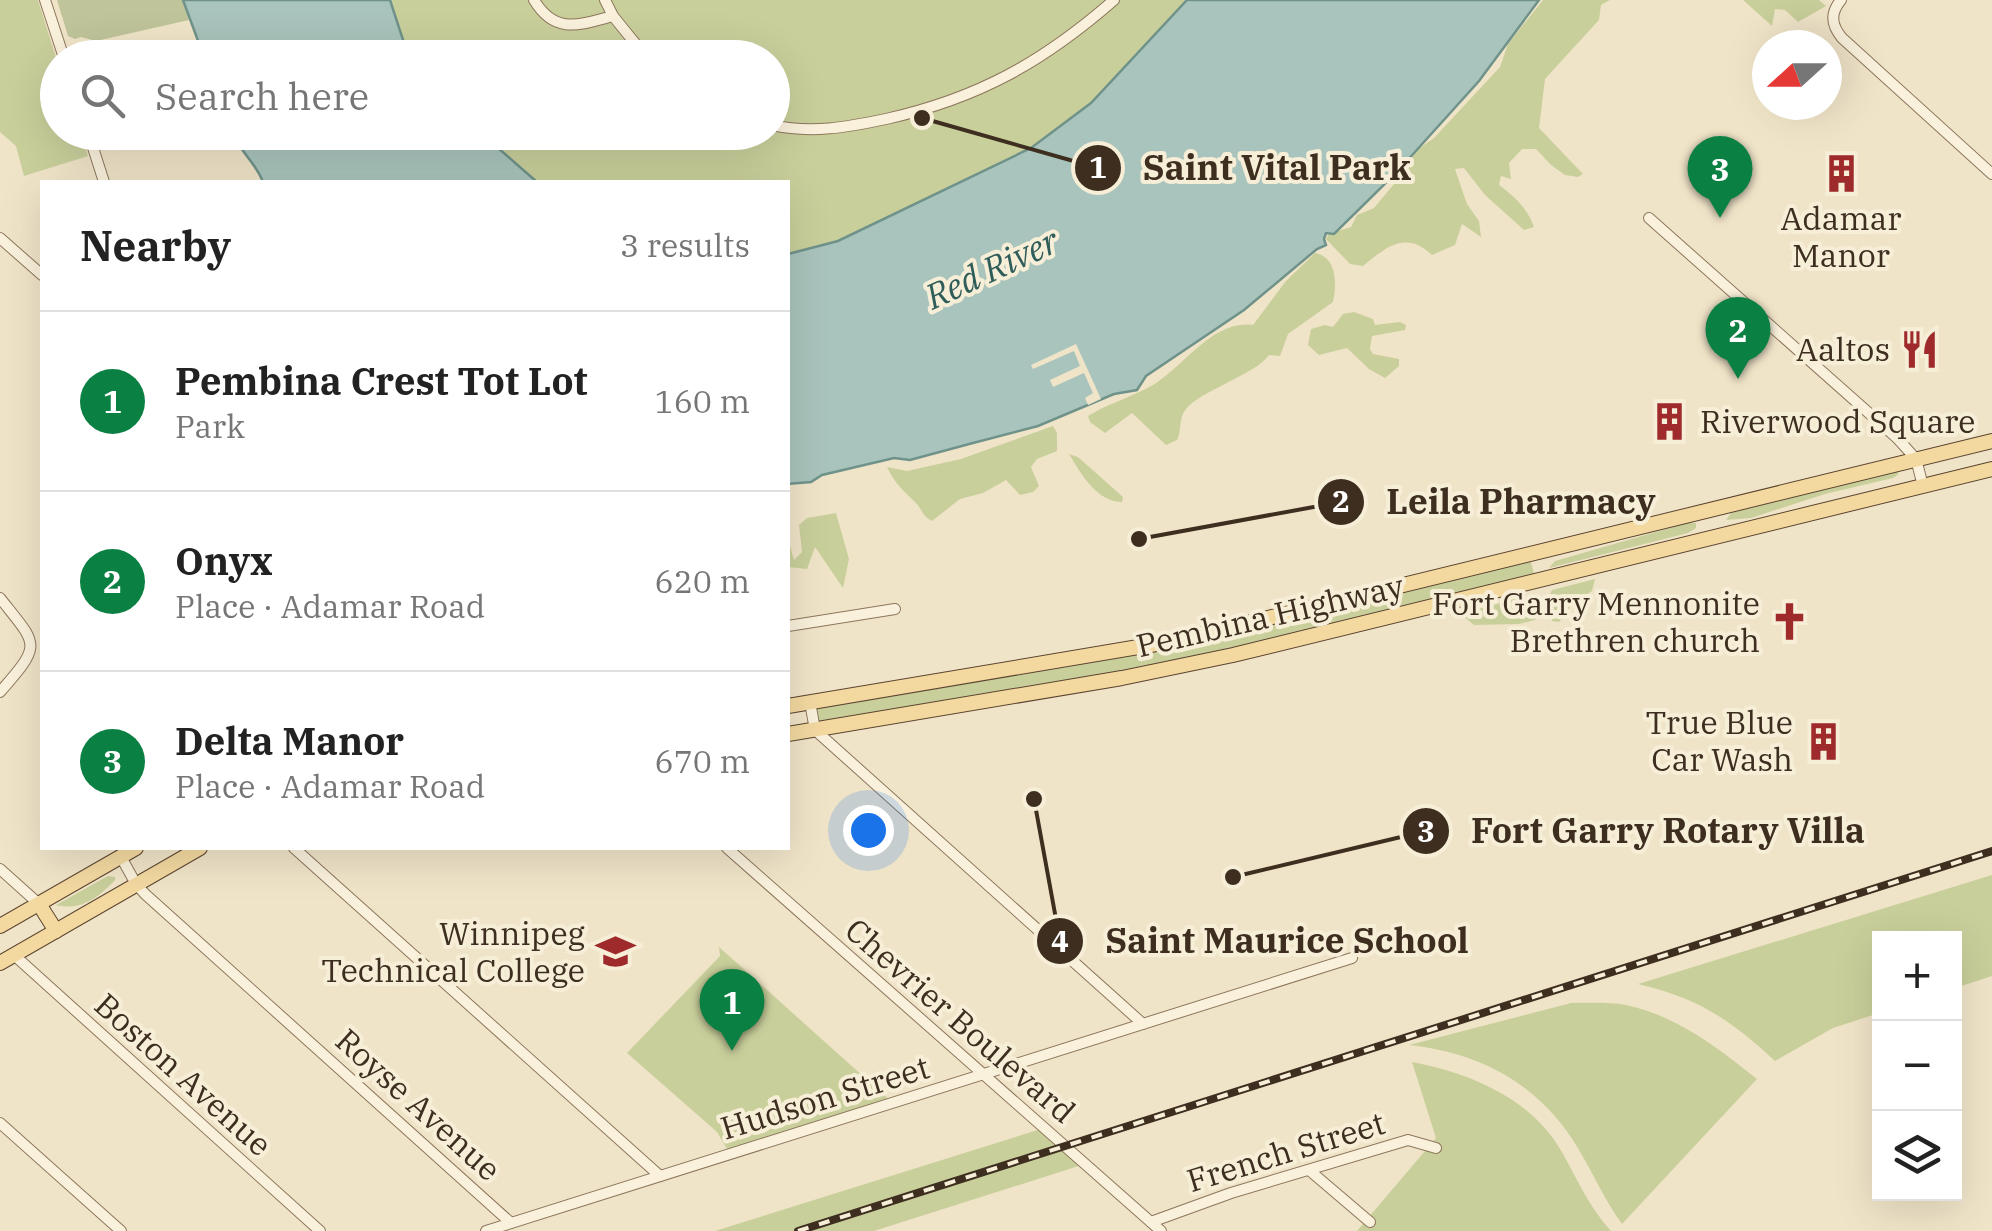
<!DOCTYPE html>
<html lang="en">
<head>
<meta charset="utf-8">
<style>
	body { margin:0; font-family:"IBM Plex Serif",serif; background:#f6f6f6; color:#222 }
	.controls { position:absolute; right:30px; bottom:30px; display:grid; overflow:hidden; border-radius:0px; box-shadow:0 10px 40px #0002 }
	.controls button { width:90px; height:90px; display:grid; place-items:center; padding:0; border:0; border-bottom:2px solid #e0e0e0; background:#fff; color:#222; font:50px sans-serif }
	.compass { position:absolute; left:1752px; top:30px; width:90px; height:90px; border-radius:50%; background:#fff; box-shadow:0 10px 40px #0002; rotate:249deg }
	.you { position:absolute; left:868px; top:830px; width:35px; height:35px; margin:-25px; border:8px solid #fff; border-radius:50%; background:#1a73e8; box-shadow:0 0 0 15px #1a73e833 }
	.badge { display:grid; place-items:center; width:65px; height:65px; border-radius:50%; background:#0b8043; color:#fff; font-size:32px; font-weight:700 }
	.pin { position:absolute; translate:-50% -82px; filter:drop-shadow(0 2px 5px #0008) }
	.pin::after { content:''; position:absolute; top:52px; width:35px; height:30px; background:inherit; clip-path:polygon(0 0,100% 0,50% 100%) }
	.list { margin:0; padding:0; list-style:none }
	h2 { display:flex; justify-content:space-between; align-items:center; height:130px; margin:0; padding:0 40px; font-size:42px }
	h2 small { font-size:32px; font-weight:400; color:#767676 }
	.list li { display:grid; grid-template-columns:65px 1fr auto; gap:30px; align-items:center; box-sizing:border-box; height:180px; padding:0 40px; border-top:2px solid #e0e0e0 }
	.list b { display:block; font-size:38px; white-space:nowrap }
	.list p { margin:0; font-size:32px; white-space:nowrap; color:#767676 }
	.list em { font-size:32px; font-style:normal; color:#767676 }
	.icon { flex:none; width:55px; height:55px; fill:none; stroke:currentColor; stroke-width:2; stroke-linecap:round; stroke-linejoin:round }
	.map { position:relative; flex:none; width:1992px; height:1231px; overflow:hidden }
	.search { position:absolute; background:#fff; box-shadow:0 10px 40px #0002; left:40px; top:40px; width:750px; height:110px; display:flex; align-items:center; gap:25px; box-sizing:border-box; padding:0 35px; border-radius:55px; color:#767676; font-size:38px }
	.panel { position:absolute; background:#fff; box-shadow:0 10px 40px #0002; left:40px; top:180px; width:750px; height:670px; border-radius:0px }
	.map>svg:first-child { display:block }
	.green { fill:#c9cf9b }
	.cemetery { fill:#bfc49a }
	.water { fill:#a9c4bc; stroke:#6f938a; stroke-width:2.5 }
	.pier { fill:#f0e4c8 }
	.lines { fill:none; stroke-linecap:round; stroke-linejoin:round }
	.minor-casing { stroke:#8d765c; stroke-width:12 }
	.major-casing { stroke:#5b4430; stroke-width:16 }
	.minor { stroke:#faf1dc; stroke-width:10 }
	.major { stroke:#f3d9a0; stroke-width:14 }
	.rail-casing { stroke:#3d2e20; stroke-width:8 }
	.rail { stroke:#f7eed8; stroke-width:4; stroke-dasharray:11; stroke-linecap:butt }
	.labels { text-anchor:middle; stroke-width:8; stroke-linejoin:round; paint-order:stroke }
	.poi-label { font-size:32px; fill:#3d2e20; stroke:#f7eed8; text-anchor:end }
	.street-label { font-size:32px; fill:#3d2e20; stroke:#f7eed8 }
	.water-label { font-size:35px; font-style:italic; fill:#2f5d5a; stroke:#f7eed8 }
	.leader { fill:none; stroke:#3d2e20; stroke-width:4 }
	.callout-dot { fill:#3d2e20; stroke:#f7eed8; stroke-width:4 }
	.mark-label { font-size:30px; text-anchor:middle; font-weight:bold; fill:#fff }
	.callout-label { font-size:35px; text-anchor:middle; font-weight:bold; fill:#3d2e20; stroke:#f7eed8; stroke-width:8; stroke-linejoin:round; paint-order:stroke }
</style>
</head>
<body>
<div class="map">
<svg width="1992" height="1231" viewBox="0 0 1992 1231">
	<rect width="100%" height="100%" fill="#f0e4c8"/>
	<g class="green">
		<path d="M0,0H38L57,61L58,132L81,133L88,156L24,176L16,146L0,132Z"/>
		<path d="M390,0H1187L1091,103L1031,148L838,241L788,254V182H537L481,133L772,132V58L416,57L404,43Z"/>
		<path d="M1543,0H1610L1601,5L1599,20L1545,79L1539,128L1583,174L1578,177L1565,175L1551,165L1536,149H1522L1509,163L1511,179L1501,176L1499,185C1514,196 1528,209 1534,227L1524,230L1485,195L1464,168L1455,169L1467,204L1479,221L1481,237L1462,224L1455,245L1432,255C1406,230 1386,247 1363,266L1350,264L1326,239L1329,234L1351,227L1357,215L1374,208L1394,184L1405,158L1434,138L1500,67L1508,44Z"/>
		<path d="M1743,0H1819L1826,6L1798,22L1785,10L1775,9L1772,26Z"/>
		<path d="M1315,253C1337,257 1337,284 1333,302L1288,334L1280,356L1269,355C1255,375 1203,389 1186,409C1178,419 1182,431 1177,440L1166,445L1132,413L1105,433L1090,422L1088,416C1109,403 1132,397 1153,385C1185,366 1212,320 1253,325L1286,281Z"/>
		<path d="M1354,312L1373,319L1375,325L1400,322L1406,325L1405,330L1372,336L1370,349L1373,354L1399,359V366L1385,378L1369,369L1347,348L1319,355L1308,345L1311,329L1325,325L1333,327L1343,314Z"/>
		<path d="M1053,426L1057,433V451L1037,459L1031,467L1039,486L1033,492L1020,495L1006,480L983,493L960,499L932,521C922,516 922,509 915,502C902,489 895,484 887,467L907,471L961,459Z"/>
		<path d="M1069,454L1078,457L1123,497L1122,502C1097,502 1081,474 1069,454Z"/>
		<path d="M1897,471L1899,474L1893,478L1825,494L1751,518L1726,520L1731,513L1740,510Z"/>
		<path d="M836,513L849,559L843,588L815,547L807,569L788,567V539L794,560L802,552L799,525L807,518Z"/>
		<path d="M1687,523H1696V528L1688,533L1549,568L1555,561Z"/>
		<path d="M1529,555L1536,581L1233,655L815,731L810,702L1113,652Z"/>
		<path d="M1595,579L1592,591L1572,604L1559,622L1552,621L1547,600L1552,590Z"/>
		<path d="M1525,596L1534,601L1538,614L1535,620L1519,624L1474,625L1461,614Z"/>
		<path d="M1992,875V976L1955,988L1954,938H1880L1879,1013L1833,1028L1775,1061C1731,1020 1698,998 1638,984Z"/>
		<path d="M108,876L115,877V880C98,898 81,911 56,905Z"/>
		<path d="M719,947L893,1103L730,1154L717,1132L627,1053L720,956Z"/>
		<path d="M1571,1003C1589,1003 1609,1002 1626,1005C1677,1016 1717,1047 1757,1079L1622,1224C1605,1201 1594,1175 1579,1150C1541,1085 1482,1053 1409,1045Z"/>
		<path d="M1412,1062C1470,1073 1531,1098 1562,1152C1577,1179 1589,1207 1611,1231H1357L1436,1138Z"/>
		<path d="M1044,1128L1085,1164L874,1231H715Z"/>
	</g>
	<path class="cemetery" d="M57,0H183L189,20L96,41L81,37L75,39L68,36Z"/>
	<g class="water">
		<path d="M183,0H390L404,43L416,57H204Z"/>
		<path d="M1187,0H1539L1479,81L1396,173L1334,234L1326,233L1324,239L1326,245L1317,249L1244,310L1146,376L1137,390L1114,394L1038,426L973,443L910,460L894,458L822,475L811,482L788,484V254L838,241L1031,148L1091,103Z"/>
		<path d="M233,133H481L537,182H263C256,163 240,152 233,133Z"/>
	</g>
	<path class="pier" d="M1076,344L1101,399L1088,405L1085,398L1093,393L1084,373L1053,387L1050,380L1080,366L1074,351L1033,369L1031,365Z"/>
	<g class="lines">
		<defs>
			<g id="minor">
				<path d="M45,0L64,58"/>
				<path d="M534,0C555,35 579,25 613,16"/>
				<path d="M605,0L613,16L647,58"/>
				<path d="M1841,0C1830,13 1831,25 1842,38L1992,174"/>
				<path d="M772,125C811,134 848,127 886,119C979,98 1043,62 1114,0"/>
				<path d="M88,132L104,182"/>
				<path d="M1649,218L1897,438L1916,459L1923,486"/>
				<path d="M0,238L42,275"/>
				<path d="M0,598C38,646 43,643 0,692"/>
				<path d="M788,626L895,609"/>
				<path d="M810,702L815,730L1143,1024"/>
				<path d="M294,848L660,1176"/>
				<path d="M727,848L1161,1231"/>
				<path d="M121,857L136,884L145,894L511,1223"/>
				<path d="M0,869L39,904"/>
				<path d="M14,955L320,1231"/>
				<path d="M0,1123L121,1231"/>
				<path d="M1309,1170L1370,1222"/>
				<path d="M1151,1222L1231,1193L1408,1140L1436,1148"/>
				<path d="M486,1231L1352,958"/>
			</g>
			<g id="major">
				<path d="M788,706L1174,641L1992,441"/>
				<path d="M788,734L1122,678L1233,655L1992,469"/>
				<path d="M39,904L56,931"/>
				<path d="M0,926L136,848"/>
				<path d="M0,963L200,848"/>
			</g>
		</defs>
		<use href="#minor" class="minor-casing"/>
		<use href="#major" class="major-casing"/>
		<use href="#minor" class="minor"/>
		<use href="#major" class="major"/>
		<defs>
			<path id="rail" d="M798,1231L1992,851"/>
		</defs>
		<use href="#rail" class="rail-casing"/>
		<use href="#rail" class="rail"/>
	</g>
	<defs>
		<symbol id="building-bare" viewBox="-9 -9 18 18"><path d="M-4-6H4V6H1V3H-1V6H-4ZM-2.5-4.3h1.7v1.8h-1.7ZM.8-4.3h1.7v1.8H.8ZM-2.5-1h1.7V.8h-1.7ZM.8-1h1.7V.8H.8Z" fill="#9e2a2b" stroke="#f7eed8" stroke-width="2.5" paint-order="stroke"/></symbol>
		<symbol id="restaurant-bare" viewBox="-9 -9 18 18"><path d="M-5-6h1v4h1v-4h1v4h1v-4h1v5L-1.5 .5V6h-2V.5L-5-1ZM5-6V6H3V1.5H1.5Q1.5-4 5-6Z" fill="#9e2a2b" stroke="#f7eed8" stroke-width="2.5" paint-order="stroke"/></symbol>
		<symbol id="church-bare" viewBox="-9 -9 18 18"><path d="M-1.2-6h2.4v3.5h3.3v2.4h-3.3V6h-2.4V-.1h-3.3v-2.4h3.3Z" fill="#9e2a2b" stroke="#f7eed8" stroke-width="2.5" paint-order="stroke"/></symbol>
		<symbol id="university-bare" viewBox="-9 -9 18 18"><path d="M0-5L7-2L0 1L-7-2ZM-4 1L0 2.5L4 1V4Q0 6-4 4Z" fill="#9e2a2b" stroke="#f7eed8" stroke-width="2.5" paint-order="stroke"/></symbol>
	</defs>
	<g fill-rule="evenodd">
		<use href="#building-bare" x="1814" y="146" width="55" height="55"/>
		<use href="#restaurant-bare" x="1892" y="322" width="55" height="55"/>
		<use href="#building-bare" x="1642" y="394" width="55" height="55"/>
		<use href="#church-bare" x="1762" y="594" width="55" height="55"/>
		<use href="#building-bare" x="1796" y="714" width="55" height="55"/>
		<use href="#university-bare" x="588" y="924" width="55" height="55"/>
	</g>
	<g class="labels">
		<g class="poi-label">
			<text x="1841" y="230" text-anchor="middle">Adamar<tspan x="1841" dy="37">Manor</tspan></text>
			<text x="1890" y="361">Aaltos</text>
			<text x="1700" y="433" text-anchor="start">Riverwood Square</text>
			<text x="1760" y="615">Fort Garry Mennonite<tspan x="1760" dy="37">Brethren church</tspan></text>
			<text x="1793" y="734">True Blue<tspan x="1793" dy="37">Car Wash</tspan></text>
			<text x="585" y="945">Winnipeg<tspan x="585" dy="37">Technical College</tspan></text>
		</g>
		<g class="street-label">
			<text transform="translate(1270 616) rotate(-13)" y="11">Pembina Highway</text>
			<text transform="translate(960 1021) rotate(41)" y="11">Chevrier Boulevard</text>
			<text transform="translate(183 1075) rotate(42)" y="11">Boston Avenue</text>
			<text transform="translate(825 1098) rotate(-17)" y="11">Hudson Street</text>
			<text transform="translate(418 1105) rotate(42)" y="11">Royse Avenue</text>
			<text transform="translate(1286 1152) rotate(-17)" y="11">French Street</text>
		</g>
		<g class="water-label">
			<text transform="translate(992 269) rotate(-25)" y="12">Red River</text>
		</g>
	</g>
	<path class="leader" d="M922 118L1098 168M1139 539L1341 502M1233 877L1426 831M1034 799L1060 941"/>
	<g class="callout-dot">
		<circle cx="922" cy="118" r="10"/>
		<circle cx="1139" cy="539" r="10"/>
		<circle cx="1233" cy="877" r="10"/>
		<circle cx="1034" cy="799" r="10"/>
		<circle cx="1098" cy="168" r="25"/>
		<circle cx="1341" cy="502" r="25"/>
		<circle cx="1426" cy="831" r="25"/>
		<circle cx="1060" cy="941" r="25"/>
	</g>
	<g class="mark-label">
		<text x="1098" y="178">1</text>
		<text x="1341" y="512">2</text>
		<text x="1426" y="842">3</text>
		<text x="1060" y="952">4</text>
	</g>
	<g class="callout-label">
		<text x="1277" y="180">Saint Vital Park</text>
		<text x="1521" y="514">Leila Pharmacy</text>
		<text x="1668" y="843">Fort Garry Rotary Villa</text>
		<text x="1287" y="953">Saint Maurice School</text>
	</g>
</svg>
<div class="controls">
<button>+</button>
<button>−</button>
<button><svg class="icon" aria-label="layers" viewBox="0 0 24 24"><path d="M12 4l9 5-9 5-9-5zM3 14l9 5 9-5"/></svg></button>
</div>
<svg class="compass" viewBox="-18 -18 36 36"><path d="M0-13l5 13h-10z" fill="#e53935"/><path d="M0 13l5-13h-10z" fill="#767676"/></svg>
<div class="you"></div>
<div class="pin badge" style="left:732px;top:1051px">1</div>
<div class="pin badge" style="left:1738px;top:379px">2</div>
<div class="pin badge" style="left:1720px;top:218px">3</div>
<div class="search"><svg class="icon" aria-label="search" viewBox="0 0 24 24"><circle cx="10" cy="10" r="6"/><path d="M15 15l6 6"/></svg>Search here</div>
<section class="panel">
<h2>Nearby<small>3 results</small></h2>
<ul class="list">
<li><span class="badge">1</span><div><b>Pembina Crest Tot Lot</b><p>Park</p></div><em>160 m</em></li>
<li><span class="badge">2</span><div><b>Onyx</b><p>Place · Adamar Road</p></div><em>620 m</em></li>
<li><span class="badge">3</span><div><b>Delta Manor</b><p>Place · Adamar Road</p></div><em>670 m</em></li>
</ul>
</section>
</div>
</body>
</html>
